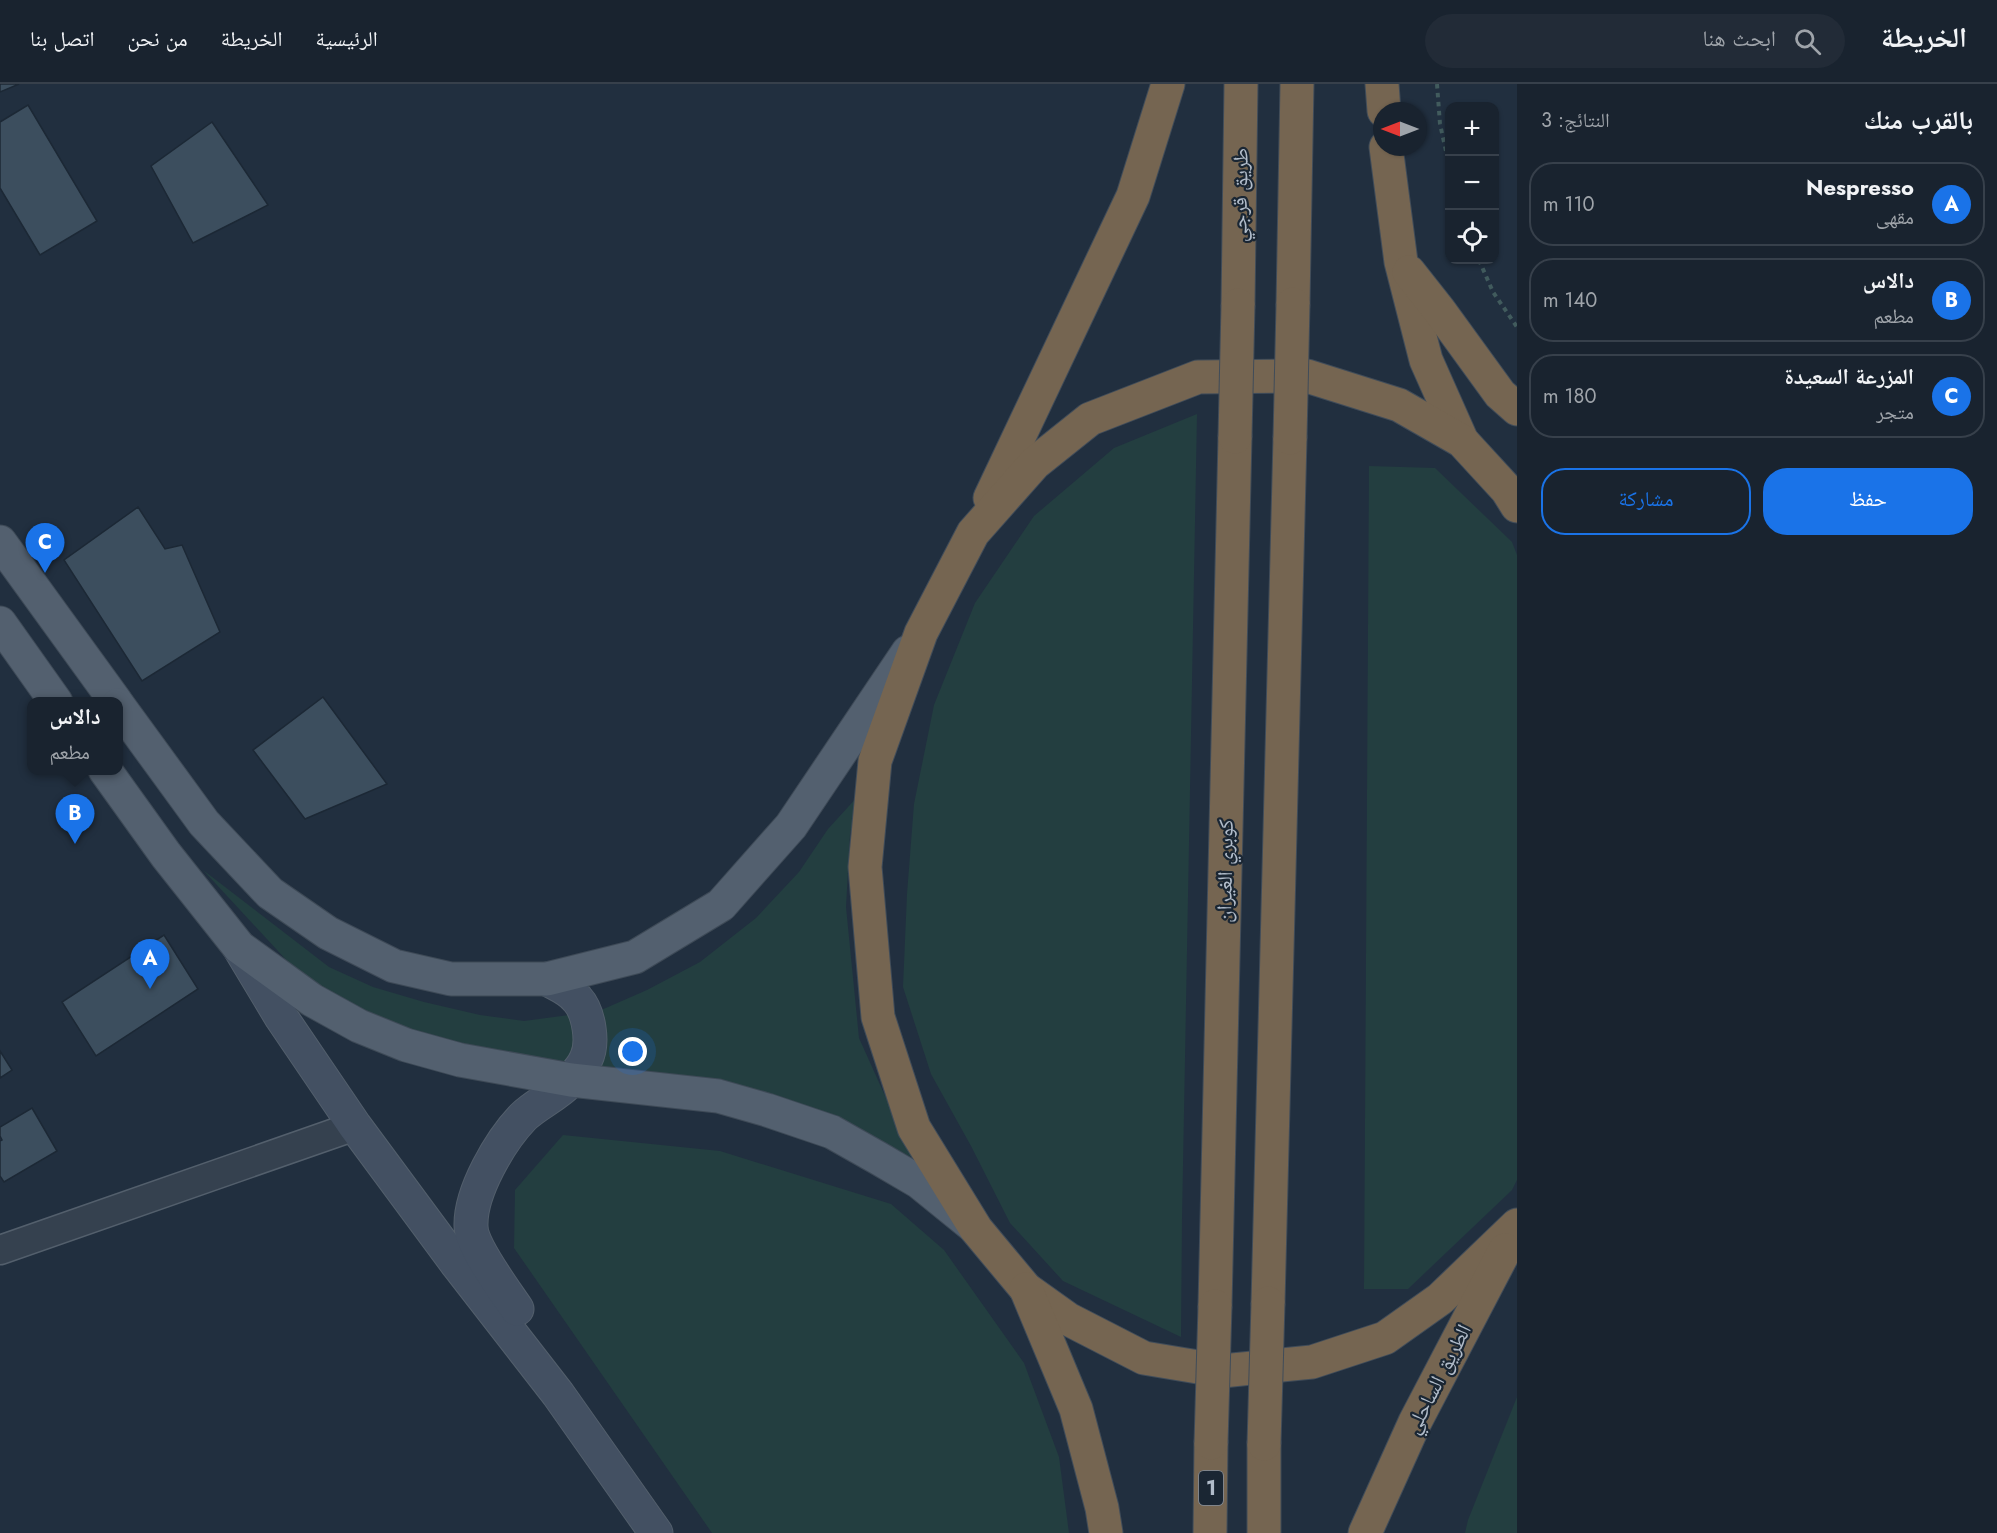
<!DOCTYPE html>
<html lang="ar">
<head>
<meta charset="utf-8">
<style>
	body { margin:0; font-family:Jost,"Noto Naskh Arabic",sans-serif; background:#222b37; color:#f1f3f6; direction:rtl }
	.controls { position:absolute; right:18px; top:18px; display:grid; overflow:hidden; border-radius:12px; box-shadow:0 2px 4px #0004 }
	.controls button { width:54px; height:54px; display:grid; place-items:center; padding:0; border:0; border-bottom:2px solid #37404b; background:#19232f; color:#f1f3f6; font:30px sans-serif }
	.compass { position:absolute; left:1373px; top:18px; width:54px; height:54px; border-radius:50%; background:#19232f; box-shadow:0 2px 4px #0004; rotate:270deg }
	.you { position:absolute; left:633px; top:968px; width:21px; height:21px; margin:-15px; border:4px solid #fff; border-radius:50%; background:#1a73e8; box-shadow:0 0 0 9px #1a73e833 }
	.badge { display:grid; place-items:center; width:39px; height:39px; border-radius:50%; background:#1a73e8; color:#fff; font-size:20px; font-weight:700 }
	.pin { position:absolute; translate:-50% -50px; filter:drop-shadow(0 2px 3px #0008) }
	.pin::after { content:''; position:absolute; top:32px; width:21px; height:18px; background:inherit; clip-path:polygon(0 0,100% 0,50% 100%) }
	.popup { position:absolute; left:27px; top:613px; width:96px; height:78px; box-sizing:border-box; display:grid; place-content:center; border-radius:12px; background:#19232f; filter:drop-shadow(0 2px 4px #0005); font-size:20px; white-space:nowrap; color:#9fa4aa }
	.popup b { font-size:22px; color:#f1f3f6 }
	.popup::after { content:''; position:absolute; left:50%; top:100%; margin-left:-12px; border:12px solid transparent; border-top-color:#19232f }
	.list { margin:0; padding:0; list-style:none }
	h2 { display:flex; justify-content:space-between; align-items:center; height:78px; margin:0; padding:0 24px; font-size:26px }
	h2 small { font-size:20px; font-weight:400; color:#9fa4aa }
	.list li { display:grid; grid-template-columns:39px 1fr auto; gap:18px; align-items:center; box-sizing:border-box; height:84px; margin:0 12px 12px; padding:0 12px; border:2px solid #37404b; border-radius:24px }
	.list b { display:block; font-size:22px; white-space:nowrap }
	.list p { margin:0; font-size:20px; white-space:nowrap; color:#9fa4aa }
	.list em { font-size:20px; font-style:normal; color:#9fa4aa }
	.actions { display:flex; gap:12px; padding:18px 24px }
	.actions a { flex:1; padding:14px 0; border:2px solid #1a73e8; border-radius:24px; text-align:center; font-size:21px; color:#1a73e8 }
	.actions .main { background:#1a73e8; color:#fff }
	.icon { flex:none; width:33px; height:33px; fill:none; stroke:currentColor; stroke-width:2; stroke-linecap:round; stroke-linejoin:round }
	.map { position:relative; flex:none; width:1517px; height:1449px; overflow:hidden; direction:ltr }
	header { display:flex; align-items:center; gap:36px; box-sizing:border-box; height:84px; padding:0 30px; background:#19232f; border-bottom:2px solid #37404b }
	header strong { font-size:28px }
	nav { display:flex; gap:33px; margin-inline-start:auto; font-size:21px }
	.search { width:420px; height:54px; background:#222b37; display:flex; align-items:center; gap:15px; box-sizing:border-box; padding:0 21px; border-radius:33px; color:#9fa4aa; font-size:22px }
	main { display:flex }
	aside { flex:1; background:#19232f }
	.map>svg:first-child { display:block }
	.green { fill:#233e40 }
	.building { fill:#3c4e5e; stroke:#1c2835; stroke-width:1.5 }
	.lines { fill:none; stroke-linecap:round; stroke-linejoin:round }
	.street-casing { stroke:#535f6c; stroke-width:31 }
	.secondary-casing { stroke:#535f6c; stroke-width:35 }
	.primary-casing { stroke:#3e4a57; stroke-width:35 }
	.highway-casing { stroke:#404c59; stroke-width:35 }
	.path { stroke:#415b5d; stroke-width:4; stroke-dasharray:4.5 4.5; stroke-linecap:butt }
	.street { stroke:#35414f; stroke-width:28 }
	.secondary { stroke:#435062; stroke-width:33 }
	.primary { stroke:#53606f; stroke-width:33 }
	.highway { stroke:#756551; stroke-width:33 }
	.highway-bridge-casing { stroke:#404c59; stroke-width:35; stroke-linecap:butt }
	.highway-bridge { stroke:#756551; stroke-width:33 }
	.labels { text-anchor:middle; stroke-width:4.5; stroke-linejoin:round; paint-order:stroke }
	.shield { fill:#1a2633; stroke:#848f9d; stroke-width:1.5 }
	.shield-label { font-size:20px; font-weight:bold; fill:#b1bcca }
	.street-label { font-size:21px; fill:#b1bcca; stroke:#1a2633 }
</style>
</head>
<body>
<header>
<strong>الخريطة</strong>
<div class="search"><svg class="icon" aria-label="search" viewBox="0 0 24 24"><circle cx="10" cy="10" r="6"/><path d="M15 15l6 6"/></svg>ابحث هنا</div>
<nav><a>الرئيسية</a><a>الخريطة</a><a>من نحن</a><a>اتصل بنا</a></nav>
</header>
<main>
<aside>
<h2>بالقرب منك<small>النتائج: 3</small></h2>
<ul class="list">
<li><span class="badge">A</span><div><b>Nespresso</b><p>مقهى</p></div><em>110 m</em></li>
<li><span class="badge">B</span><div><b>دالاس</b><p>مطعم</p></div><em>140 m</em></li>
<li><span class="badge">C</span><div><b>المزرعة السعيدة</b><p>متجر</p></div><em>180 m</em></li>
</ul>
<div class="actions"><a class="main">حفظ</a><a>مشاركة</a></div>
</aside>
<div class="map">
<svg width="1517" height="1449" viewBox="0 0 1517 1449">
	<rect width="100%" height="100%" fill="#212f3f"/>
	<g class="green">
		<path d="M1197,330L1182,1135L1181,1253L1063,1197L1010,1139L971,1062L931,990L903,903L907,810L914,720L934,621L975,519L1034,432L1114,364Z"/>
		<path d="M1369,382L1435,384L1512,458L1517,471V1096L1512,1106L1408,1205H1364Z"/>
		<path d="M859,711L850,750L846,823L859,954L913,1074L852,1042L601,985L423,954L357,927L290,880L203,786L329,883L373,903L424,918L480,931L524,937L599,927L647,906L700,878L756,834L799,788L828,745Z"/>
		<path d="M563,1051L720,1067L891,1120L944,1166L1024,1279L1059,1373L1069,1449H712L514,1164L515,1106Z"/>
		<path d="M1517,1313V1449H1465L1468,1436Z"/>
	</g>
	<g class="building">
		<path d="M0,0H19L0,8Z"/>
		<path d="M28,21L97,137L40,171L0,104V38Z"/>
		<path d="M212,38L268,121L193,159L151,82Z"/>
		<path d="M138,423L165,465L182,461L220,548L142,597L64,476Z"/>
		<path d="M323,613L387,700L305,735L253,666Z"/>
		<path d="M164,851L198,905L96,972L62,918Z"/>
		<path d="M0,967L12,986L0,994Z"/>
		<path d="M32,1024L57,1067L4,1098L0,1092V1057L2,1056L0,1052V1043Z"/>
	</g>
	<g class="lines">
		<defs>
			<path id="street" d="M0,1166L355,1042"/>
			<g id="secondary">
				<path d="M239,863L281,933L355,1042L457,1180L558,1310L656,1449"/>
				<path d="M517,1225C505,1207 471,1162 471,1142C470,1108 500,1057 523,1033C536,1020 556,1012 570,997C575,991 583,983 586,975C594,959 589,928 577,915C569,905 558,901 547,895"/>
			</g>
			<g id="primary">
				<path d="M0,458L116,618"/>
				<path d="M0,539L56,618"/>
				<path d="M118,621L204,739L270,809L328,849L394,882L451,895H547L635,873L721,821L791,742L908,568"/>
				<path d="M105,686L166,771L239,863L312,916L359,942L406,961L460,976L571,996L718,1012L767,1026L832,1048L878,1074L919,1098L972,1141"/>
			</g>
			<g id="highway">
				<path d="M1382,0L1384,27"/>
				<path d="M1386,63L1401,178L1426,276L1462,357"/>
				<path d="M1409,188L1439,226L1500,310L1517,325"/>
				<path d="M1293,220L1297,0"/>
				<path d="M1238,221L1241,0"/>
				<path d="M990,414L1133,112L1168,0"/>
				<path d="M1517,422L1507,406L1462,357L1399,321L1307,292L1198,293L1090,335L1035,379L973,449L921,549L875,677L865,783L878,933L914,1044L976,1145L1026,1205L1068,1235L1144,1274L1222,1287L1312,1278L1385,1254L1440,1215L1517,1141"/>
				<path d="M1026,1205L1076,1325L1102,1424L1106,1449"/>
				<path d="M1268,1219L1290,354"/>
				<path d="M1215,1222L1235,353"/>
				<path d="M1210,1449L1211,1359"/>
				<path d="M1264,1449V1360"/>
				<path d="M1365,1449L1415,1338L1505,1166"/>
			</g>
		</defs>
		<use href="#street" class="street-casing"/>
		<use href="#secondary" class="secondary-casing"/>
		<use href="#primary" class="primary-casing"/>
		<use href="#highway" class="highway-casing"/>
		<g class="path">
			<path d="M1437,0L1440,40L1450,85"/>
			<path d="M1479,176L1493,208L1517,243"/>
		</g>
		<use href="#street" class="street"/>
		<use href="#secondary" class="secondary"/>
		<use href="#primary" class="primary"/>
		<use href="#highway" class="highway"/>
		<defs>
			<g id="highway-bridge">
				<path d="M1235,353L1238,221"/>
				<path d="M1290,354L1293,220"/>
				<path d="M1211,1359L1215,1222"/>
				<path d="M1264,1360L1268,1219"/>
			</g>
		</defs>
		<use href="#highway-bridge" class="highway-bridge-casing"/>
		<use href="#highway-bridge" class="highway-bridge"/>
	</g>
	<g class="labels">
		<rect class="shield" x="1199" y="1387" width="24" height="34" rx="4.5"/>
		<g class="shield-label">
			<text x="1211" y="1411">1</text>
		</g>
		<g class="street-label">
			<text transform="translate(1240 111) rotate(-89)" y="7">طريق قرجي</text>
			<text transform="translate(1225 787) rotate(-89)" y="7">كوبري الغيران</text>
			<text transform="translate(1438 1295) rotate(-63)" y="7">الطريق الساحلي</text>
		</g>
	</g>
</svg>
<div class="controls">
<button>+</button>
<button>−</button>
<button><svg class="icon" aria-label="locate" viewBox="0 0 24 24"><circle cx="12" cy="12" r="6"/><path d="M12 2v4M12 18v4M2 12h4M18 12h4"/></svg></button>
</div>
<svg class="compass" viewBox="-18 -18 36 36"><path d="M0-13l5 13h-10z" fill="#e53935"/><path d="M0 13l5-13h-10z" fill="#9fa4aa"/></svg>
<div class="you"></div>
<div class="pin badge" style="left:150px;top:905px">A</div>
<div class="pin badge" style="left:75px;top:760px">B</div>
<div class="popup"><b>دالاس</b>مطعم</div>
<div class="pin badge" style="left:45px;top:489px">C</div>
</div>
</main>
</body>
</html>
